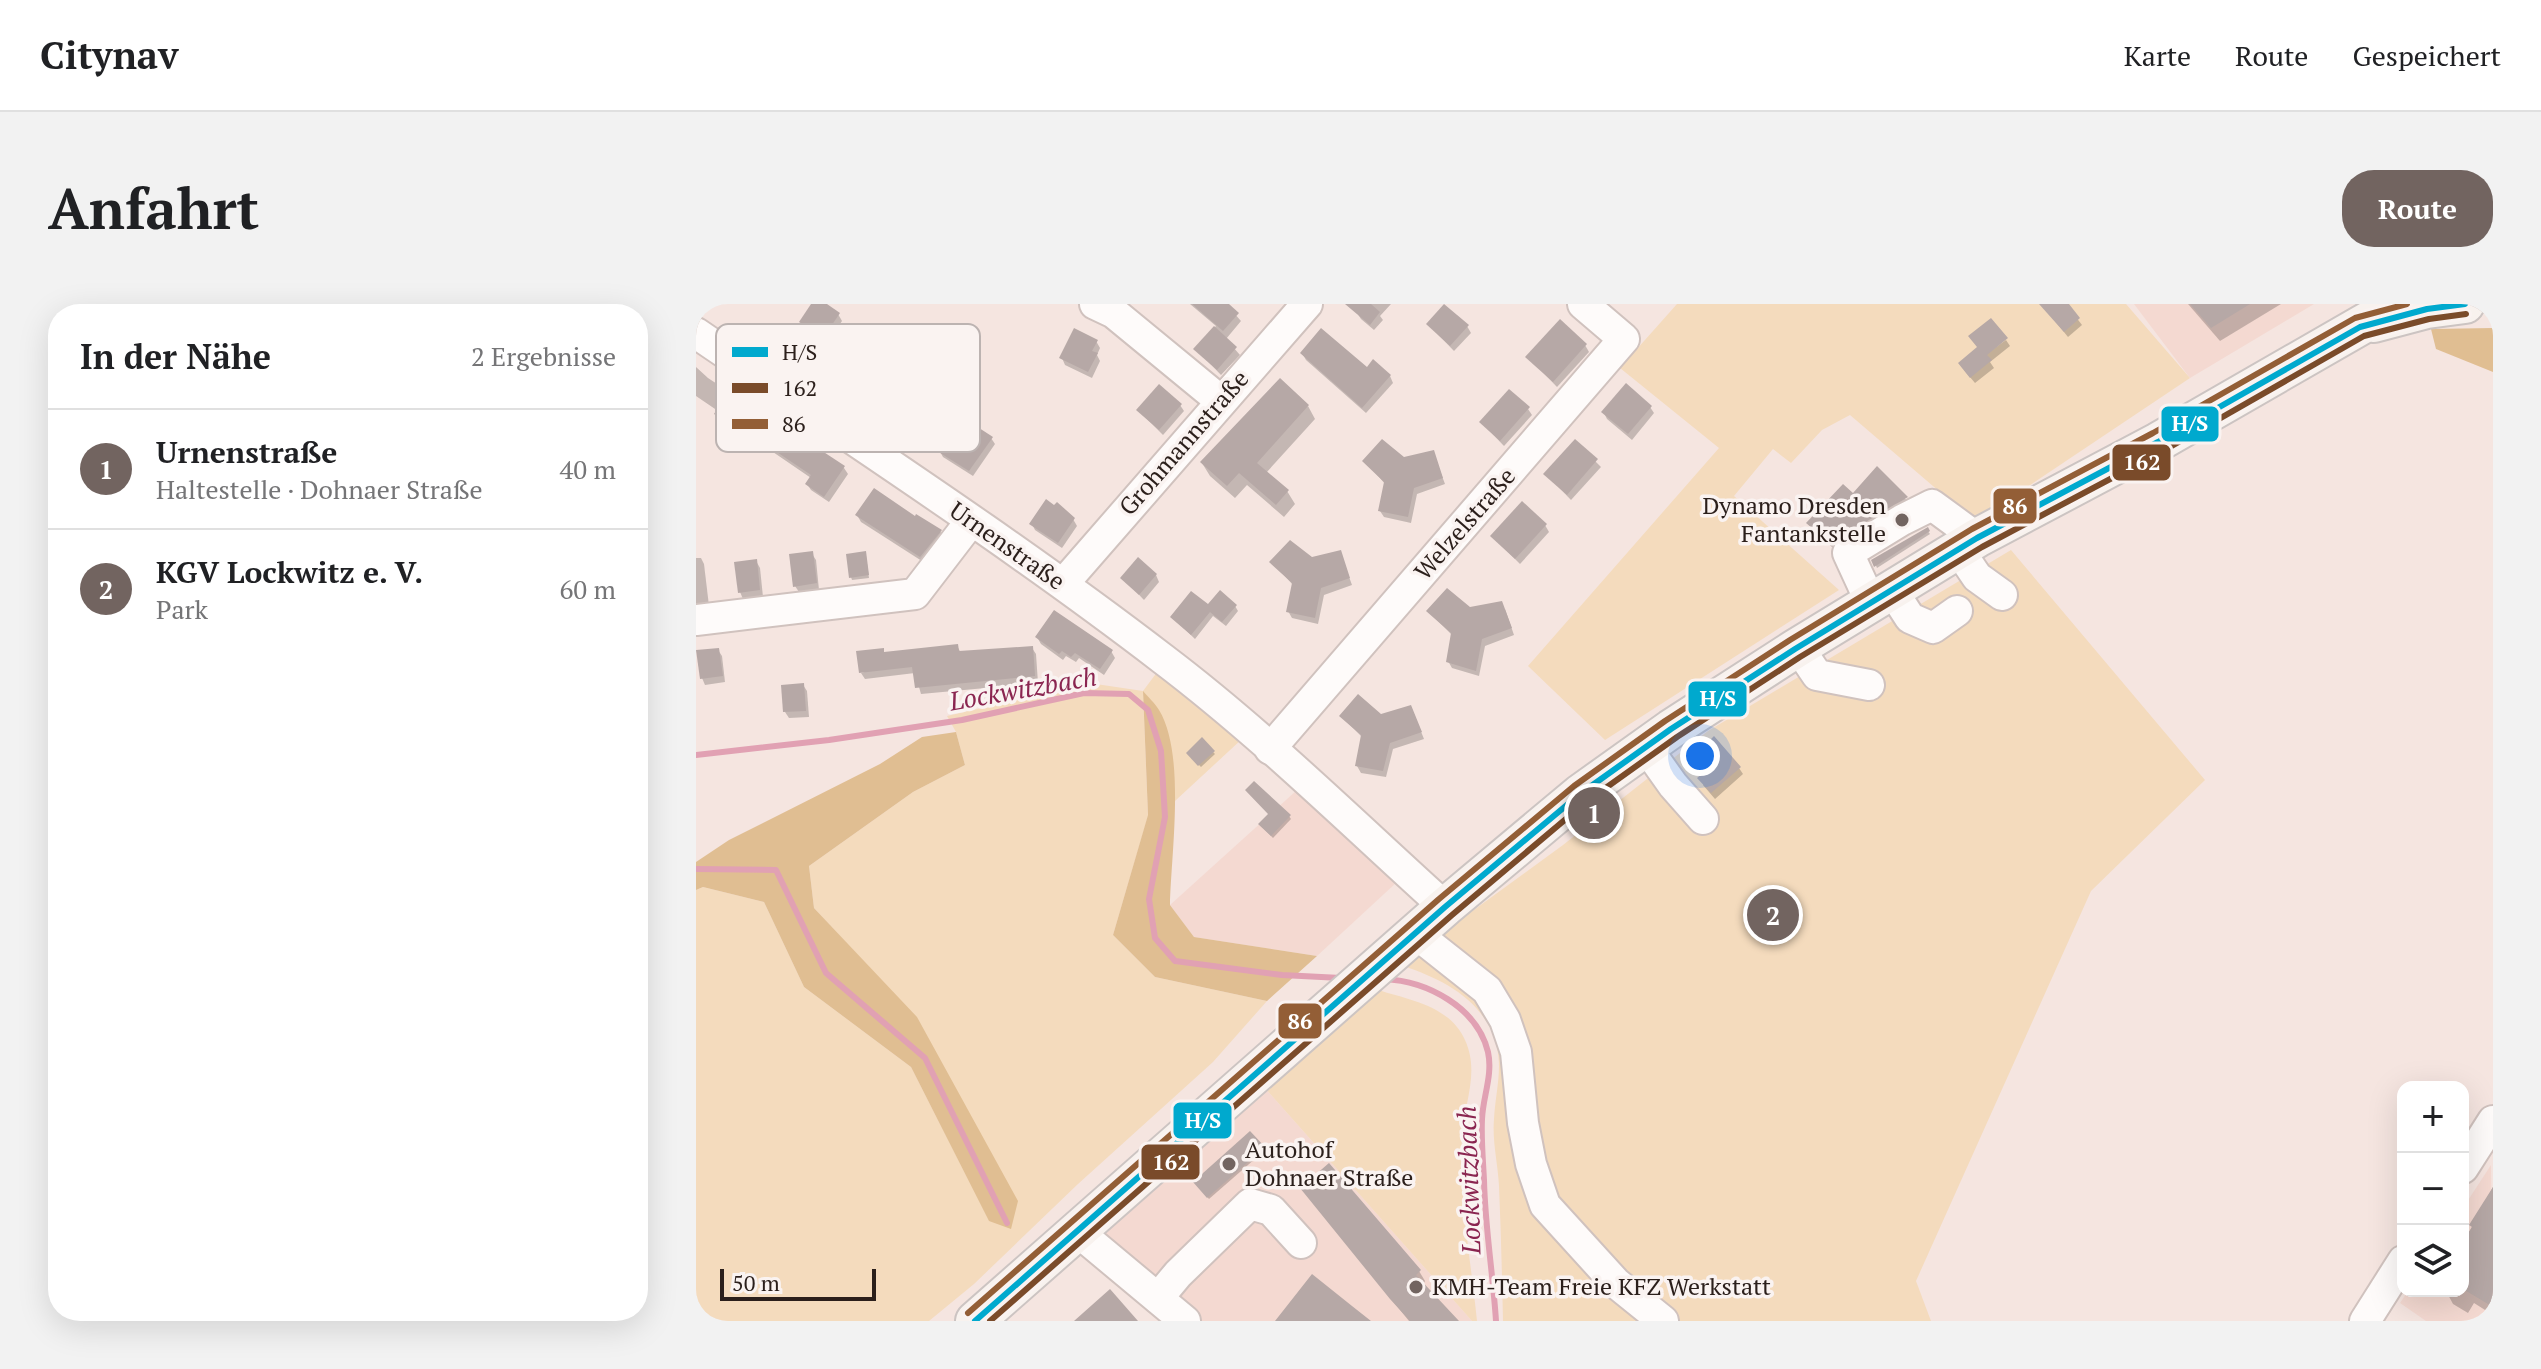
<!DOCTYPE html>
<html lang="de">
<head>
<meta charset="utf-8">
<style>
	body { margin:0; font-family:"PT Serif",serif; background:#f2f2f2; color:#202124 }
	.controls { position:absolute; right:24px; bottom:24px; display:grid; overflow:hidden; border-radius:16px; box-shadow:0 8px 32px #0002 }
	.controls button { width:72px; height:72px; display:grid; place-items:center; padding:0; border:0; border-bottom:2px solid #e0e0e0; background:#fff; color:#202124; font:40px sans-serif }
	.scale { position:absolute; left:24px; bottom:20px; width:156px; box-sizing:border-box; padding-left:8px; border:4px solid #2b1f1b; border-top:0; font-size:22px; line-height:28px; white-space:nowrap; color:#2b1f1b; -webkit-text-stroke:6px #faf3f1; paint-order:stroke }
	.you { position:absolute; left:1004px; top:452px; width:28px; height:28px; margin:-20px; border:6px solid #fff; border-radius:50%; background:#1a73e8; box-shadow:0 0 0 12px #1a73e833 }
	.badge { display:grid; place-items:center; width:52px; height:52px; border-radius:50%; background:#726460; color:#fff; font-size:26px; font-weight:700 }
	.pin { position:absolute; translate:-50% -50%; border:4px solid #fff; box-shadow:0 2px 8px #0006 }
	.list { margin:0; padding:0; list-style:none }
	h2 { display:flex; justify-content:space-between; align-items:center; height:104px; margin:0; padding:0 32px; font-size:34px }
	h2 small { font-size:26px; font-weight:400; color:#757577 }
	.list li { display:grid; grid-template-columns:52px 1fr auto; gap:24px; align-items:center; box-sizing:border-box; height:120px; padding:0 32px; border-top:2px solid #e0e0e0 }
	.list b { display:block; font-size:30px; white-space:nowrap }
	.list p { margin:0; font-size:26px; white-space:nowrap; color:#757577 }
	.list em { font-size:26px; font-style:normal; color:#757577 }
	.icon { flex:none; width:44px; height:44px; fill:none; stroke:currentColor; stroke-width:2; stroke-linecap:round; stroke-linejoin:round }
	.map { position:relative; flex:none; width:1797px; height:1017px; overflow:hidden; border-radius:32px }
	header { display:flex; align-items:center; gap:48px; box-sizing:border-box; height:112px; padding:0 40px; background:#fff; border-bottom:2px solid #e0e0e0 }
	header strong { font-size:38px }
	nav { display:flex; gap:44px; margin-inline-start:auto; font-size:28px }
	.intro { display:flex; align-items:center; justify-content:space-between; box-sizing:border-box; height:192px; padding:0 48px }
	h1 { margin:0; font-size:56px }
	.button { padding:20px 36px; border-radius:32px; background:#726460; color:#fff; font-size:28px; font-weight:700 }
	main { display:flex; gap:48px; padding:0 48px }
	aside { flex:1; background:#fff; border-radius:32px; box-shadow:0 8px 32px #0002 }
	.map>svg:first-child { display:block }
	.built { fill:#f4d9d1 }
	.green { fill:#f4dbbd }
	.forest { fill:#e0be92 }
	.shadow { fill:#0003 }
	.lines { fill:none; stroke-linecap:round; stroke-linejoin:round }
	.stream { stroke:#e1a1b3; stroke-width:6 }
	.building { fill:#b6a8a6 }
	.minor-casing { stroke:#d0c2be; stroke-width:34 }
	.major-casing { stroke:#ccc4c2; stroke-width:42 }
	.minor { stroke:#fefbfa; stroke-width:30 }
	.major { stroke:#f8f2ee; stroke-width:38 }
	.bus-1-casing { stroke:#faf3f1; stroke-width:12 }
	.bus-2-casing { stroke:#faf3f1; stroke-width:12 }
	.bus-3-casing { stroke:#faf3f1; stroke-width:12 }
	.bus-1 { stroke:#00a9ce; stroke-width:6 }
	.bus-2 { stroke:#7a4b2a; stroke-width:6 }
	.bus-3 { stroke:#935e36; stroke-width:6 }
	.poi-dot { fill:#726460; stroke:#faf3f1; stroke-width:3 }
	.labels { text-anchor:middle; stroke-width:7; stroke-linejoin:round; paint-order:stroke }
	.street-label { font-size:24px; fill:#2b1f1b; stroke:#faf3f1 }
	.poi-label { font-size:24px; fill:#2b1f1b; stroke:#faf3f1; text-anchor:start }
	.water-label { font-size:26px; font-style:italic; fill:#8a2550; stroke:#faf3f1 }
	.key { fill:#faf3f1; stroke:#bcb3b1; stroke-width:2 }
	.key-label { font-size:22px; fill:#2b1f1b }
	.line-badge { stroke:#faf3f1; stroke-width:3 }
	.badge-label { font-size:22px; text-anchor:middle; font-weight:bold; fill:#fff }
</style>
</head>
<body>
<header>
<strong>Citynav</strong>
<nav><a>Karte</a><a>Route</a><a>Gespeichert</a></nav>
</header>
<div class="intro"><h1>Anfahrt</h1><a class="button">Route</a></div>
<main>
<aside>
<h2>In der Nähe<small>2 Ergebnisse</small></h2>
<ul class="list">
<li><span class="badge">1</span><div><b>Urnenstraße</b><p>Haltestelle · Dohnaer Straße</p></div><em>40 m</em></li>
<li><span class="badge">2</span><div><b>KGV Lockwitz e. V.</b><p>Park</p></div><em>60 m</em></li>
</ul>
</aside>
<div class="map">
<svg width="1797" height="1017" viewBox="0 0 1797 1017">
	<rect width="100%" height="100%" fill="#f5e5e0"/>
	<g class="built">
		<path d="M1438,0H1618L1494,74Z"/>
		<path d="M601,486L701,578L621,652L498,633L474,601Z"/>
		<path d="M568,783L776,1017H495L400,931Z"/>
		<path d="M1795,861L1797,1017H1730L1704,999L1712,987H1767V904Z"/>
	</g>
	<g class="green">
		<path d="M981,0H1430L1494,74L1279,218L1154,111L1126,126L1095,159L1077,145L1038,192L1143,286L909,436L832,362L1023,144L924,64Z"/>
		<path d="M1315,246L1509,476L1395,587L1220,977L1235,1017H807C806,972 805,927 803,882C802,860 796,837 798,815C800,780 811,754 792,720C773,688 741,674 708,662L738,635L867,541L1012,427Z"/>
		<path d="M465,363L546,435L479,497C477,458 477,416 447,388L452,512L417,631L459,673L571,697L517,758L382,880L278,980L233,1017H0V586L7,583L68,598L108,683L215,763L293,916L221,714L118,604L113,562L217,488L269,461L260,428L251,412L393,379L447,387Z"/>
		<path d="M682,686C714,696 754,702 769,736C784,769 768,799 766,833C763,892 775,958 781,1017H776L568,783Z"/>
	</g>
	<g class="forest">
		<path d="M1797,24V68L1740,45L1735,25Z"/>
		<path d="M447,387C452,393 459,399 463,406C490,450 475,550 474,601L498,633L621,652L571,697L459,673L417,631L452,511Z"/>
		<path d="M260,428L269,461L217,488L113,562L118,604L221,713L322,897L315,925L293,917L215,763L108,683L68,598L7,583L0,586V558L33,536L184,460L226,433Z"/>
	</g>
	<g class="shadow">
		<path d="M117,0H128L142,10L146,17L131,39L109,24L105,18Z"/>
		<path d="M494,0H530L545,17L530,35L544,51L525,71L500,45L520,22Z"/>
		<path d="M655,0H695L684,12L687,16L678,26L665,15Z"/>
		<path d="M1345,0H1370L1386,21L1372,33Z"/>
		<path d="M1492,0H1585L1524,37Z"/>
		<path d="M732,20L771,22L775,29L758,47Z"/>
		<path d="M1310,36L1314,42L1294,58L1298,64L1279,79L1268,66Z"/>
		<path d="M400,37L404,44L401,51L404,57L396,74L369,61L366,54Z"/>
		<path d="M889,41L893,48L861,83L832,53Z"/>
		<path d="M606,49L694,72L697,79L670,109L610,56Z"/>
		<path d="M0,63L12,74L148,164L152,170L133,198L115,186L111,180L115,174L46,127L45,129L25,116L21,110L22,107L0,92Z"/>
		<path d="M484,101L488,107L467,131L442,106Z"/>
		<path d="M612,102L619,115L570,169L591,187L599,200L588,213L551,181L539,194L514,172L506,159Z"/>
		<path d="M954,103L958,109L936,136L911,115L908,109Z"/>
		<path d="M832,105L836,111L808,142L785,118Z"/>
		<path d="M295,134L299,140L277,172L247,153L243,146Z"/>
		<path d="M879,137L905,163L875,196L850,170Z"/>
		<path d="M737,148L749,180L721,190L715,219L688,213L684,207L690,181L669,157L708,155Z"/>
		<path d="M1182,165L1213,199L1154,234L1151,230L1138,245L1112,220L1157,192Z"/>
		<path d="M161,211L220,215L244,227L248,234L229,259L165,218Z"/>
		<path d="M377,215L381,222L366,244L339,226L336,220Z"/>
		<path d="M849,221L853,228L824,260L797,233Z"/>
		<path d="M1231,226L1234,230L1181,264L1178,257Z"/>
		<path d="M644,248L656,281L628,291L622,320L596,314L592,307L597,281L576,258L615,256Z"/>
		<path d="M116,250L120,256L123,286L103,288L99,282Z"/>
		<path d="M170,252L173,274L156,276L155,273Z"/>
		<path d="M0,254H5L8,260L13,302L0,303Z"/>
		<path d="M60,257L64,264L67,293L47,295L44,288Z"/>
		<path d="M460,271L463,278L448,296L427,274Z"/>
		<path d="M539,302L542,307L530,322L517,312L499,335L476,313Z"/>
		<path d="M809,305L818,331L789,342L783,372L756,364L752,357L756,331L733,308Z"/>
		<path d="M341,333L415,347L419,354L408,371L383,354L380,358L370,352L367,356L345,340Z"/>
		<path d="M261,342L265,349L336,344L340,350L342,379L225,390L219,369L169,375L165,369Z"/>
		<path d="M22,346L26,352L29,378L9,381L6,374Z"/>
		<path d="M107,381L111,387L113,413L93,414L89,408Z"/>
		<path d="M718,410L728,435L697,445L690,473L665,469L661,462L667,434L645,412Z"/>
		<path d="M1005,447L1043,464L1047,470L1019,495L1007,481L1017,463Z"/>
		<path d="M517,448L519,450L505,463L493,451Z"/>
		<path d="M593,512L595,515L577,534L566,523Z"/>
		<path d="M567,844L568,847L513,895L501,881Z"/>
		<path d="M1797,883V1011L1778,999L1772,1009L1757,1000L1750,987H1767V940Z"/>
		<path d="M606,885L723,967L729,977L727,981L760,1017H713Z"/>
	</g>
	<g class="lines">
		<g class="stream">
			<path d="M0,451L133,436L266,416L388,389L433,390L452,406L465,447L469,513L453,595L459,634L479,657L586,671L645,674"/>
			<path d="M0,565L80,566L130,669L229,754L311,919"/>
			<path d="M688,675C731,677 781,703 792,748C797,771 787,792 786,815C785,835 787,856 788,876C789,923 797,970 800,1017"/>
		</g>
	</g>
	<g class="building">
		<path d="M115,0H131L144,9L127,34L103,18Z"/>
		<path d="M496,0H533L543,9L527,27Z"/>
		<path d="M649,0H675L684,8L674,21Z"/>
		<path d="M748,0L773,21L754,42L730,20Z"/>
		<path d="M1343,0H1373L1384,14L1368,28Z"/>
		<path d="M1494,0H1554L1515,24Z"/>
		<path d="M1295,14L1312,34L1291,51L1296,56L1274,74L1262,59L1281,43L1272,32Z"/>
		<path d="M864,15L891,40L857,78L829,53Z"/>
		<path d="M518,22L541,43L521,66L497,45Z"/>
		<path d="M378,24L402,36L396,47L402,49L392,68L363,54Z"/>
		<path d="M625,24L671,63L677,55L695,71L666,104L604,49Z"/>
		<path d="M584,74L613,101L561,159L593,186L580,201L543,169L531,182L504,158Z"/>
		<path d="M930,79L956,102L932,130L905,108Z"/>
		<path d="M463,80L486,100L463,126L440,106Z"/>
		<path d="M813,85L834,103L804,137L783,118Z"/>
		<path d="M33,86L149,162L128,193L109,180L115,171L42,122L41,124L18,110Z"/>
		<path d="M260,109L297,133L273,167L241,147Z"/>
		<path d="M686,135L708,153L738,146L747,174L718,184L712,213L682,207L688,178L666,157Z"/>
		<path d="M879,135L902,155L871,191L847,170Z"/>
		<path d="M1181,162L1212,193L1149,230L1147,226L1135,240L1110,219L1147,180L1157,189Z"/>
		<path d="M178,184L219,212L220,210L246,226L224,253L159,211Z"/>
		<path d="M350,195L358,201L361,198L379,214L362,239L333,220Z"/>
		<path d="M826,197L851,220L819,255L794,232Z"/>
		<path d="M1232,223L1234,227L1178,263L1175,256Z"/>
		<path d="M594,236L616,253L645,246L654,274L625,284L619,314L590,308L596,279L573,258Z"/>
		<path d="M117,247L121,279L97,283L93,250Z"/>
		<path d="M170,247L173,271L153,274L150,250Z"/>
		<path d="M442,253L461,270L443,291L424,274Z"/>
		<path d="M61,255L64,286L42,289L38,258Z"/>
		<path d="M751,284L774,303L806,297L816,324L786,335L780,367L750,358L755,329L730,307Z"/>
		<path d="M524,286L541,301L526,318L514,308L495,331L474,313L495,287L512,300Z"/>
		<path d="M358,306L417,346L404,365L379,349L375,353L366,347L363,350L339,333Z"/>
		<path d="M262,340L263,347L337,342L339,372L219,384L216,363L163,369L160,347L188,344V348Z"/>
		<path d="M23,344L27,372L4,375L0,346Z"/>
		<path d="M108,379L110,407L87,408L85,381Z"/>
		<path d="M662,390L685,410L715,401L726,428L694,439L687,467L659,462L665,431L643,412Z"/>
		<path d="M1018,432L1045,463L1015,489L1001,474L1016,461L1003,447Z"/>
		<path d="M506,433L519,447L502,462L490,449Z"/>
		<path d="M558,477L595,511L575,532L562,520L572,510L549,486Z"/>
		<path d="M554,827L569,843L511,894L497,878Z"/>
		<path d="M633,859L725,966L720,971L763,1017H714L694,995L604,884Z"/>
		<path d="M1797,883V1003L1767,985V937L1776,923L1773,921Z"/>
		<path d="M616,970L656,1002L675,1017H579Z"/>
		<path d="M414,985L442,1017H378Z"/>
	</g>
	<g class="lines">
		<defs>
			<g id="minor">
				<path d="M399,0L418,9L525,97"/>
				<path d="M0,29C157,136 316,239 467,355C566,430 656,519 749,603"/>
				<path d="M1262,245L1281,273L1306,291"/>
				<path d="M367,280L611,0"/>
				<path d="M1196,286L1214,314L1237,324L1261,307"/>
				<path d="M1175,299L1152,249L1206,216L1236,201L1281,234"/>
				<path d="M0,316L219,290L275,217"/>
				<path d="M1102,343L1121,371L1173,381"/>
				<path d="M950,443L977,481L1007,515"/>
				<path d="M574,445L928,35L887,0"/>
				<path d="M719,629L791,686L809,716L820,748L827,819L835,860L849,901L920,979L967,1017"/>
				<path d="M1767,864L1797,817"/>
				<path d="M381,927L489,1017"/>
				<path d="M462,994L482,970L554,900L575,906L605,939"/>
				<path d="M1669,1017L1707,957"/>
			</g>
			<g id="major">
				<path d="M1678,19L1731,5L1769,0"/>
				<path d="M279,1017L749,603L884,490L975,425L1099,345L1281,234L1462,138L1702,0"/>
			</g>
		</defs>
		<use href="#minor" class="minor-casing"/>
		<use href="#major" class="major-casing"/>
		<use href="#minor" class="minor"/>
		<use href="#major" class="major"/>
		<defs>
			<path id="bus-1" d="M279,1017L749,603L884,490L975,425L1099,345L1281,234L1462,138L1664,23L1731,5L1769,0"/>
			<path id="bus-2" d="M294,1017L756,611L890,498L981,433L1104,353L1286,243L1467,147L1668,32L1733,15L1770,10"/>
			<path id="bus-3" d="M272,1009L743,595L878,482L969,417L1094,336L1276,225L1457,129L1659,14L1711,0"/>
		</defs>
		<use href="#bus-1" class="bus-1-casing"/>
		<use href="#bus-2" class="bus-2-casing"/>
		<use href="#bus-3" class="bus-3-casing"/>
		<use href="#bus-1" class="bus-1"/>
		<use href="#bus-2" class="bus-2"/>
		<use href="#bus-3" class="bus-3"/>
	</g>
	<g class="poi-dot">
		<circle cx="1206" cy="216" r="8"/>
		<circle cx="533" cy="860" r="8"/>
		<circle cx="720" cy="983" r="8"/>
	</g>
	<g class="labels">
		<g class="street-label">
			<text transform="translate(488 139) rotate(-49)" y="8">Grohmannstraße</text>
			<text transform="translate(769 220) rotate(-49)" y="8">Welzelstraße</text>
			<text transform="translate(311 242) rotate(35)" y="8">Urnenstraße</text>
		</g>
		<g class="poi-label">
			<text x="1190" y="210" text-anchor="end">Dynamo Dresden<tspan x="1190" dy="28">Fantankstelle</tspan></text>
			<text x="549" y="854">Autohof<tspan x="549" dy="28">Dohnaer Straße</tspan></text>
			<text x="736" y="991">KMH-Team Freie KFZ Werkstatt</text>
		</g>
		<g class="water-label">
			<text transform="translate(327 385) rotate(-10)" y="9">Lockwitzbach</text>
			<text transform="translate(773 876) rotate(-92)" y="9">Lockwitzbach</text>
		</g>
	</g>
	<rect x="20" y="20" width="264" height="128" rx="12" class="key"/>
	<rect x="36" y="43" width="36" height="10" fill="#00a9ce"/>
	<rect x="36" y="79" width="36" height="10" fill="#7a4b2a"/>
	<rect x="36" y="115" width="36" height="10" fill="#935e36"/>
	<g class="key-label">
		<text x="86" y="56">H/S</text>
		<text x="86" y="92">162</text>
		<text x="86" y="128">86</text>
	</g>
	<g class="line-badge">
		<rect x="1464" y="101" width="60" height="38" rx="8" fill="#00a9ce"/>
		<rect x="1415" y="139" width="61" height="39" rx="8" fill="#7a4b2a"/>
		<rect x="1296" y="183" width="46" height="38" rx="8" fill="#935e36"/>
		<rect x="991" y="376" width="61" height="38" rx="8" fill="#00a9ce"/>
		<rect x="581" y="698" width="46" height="38" rx="8" fill="#935e36"/>
		<rect x="476" y="797" width="61" height="39" rx="8" fill="#00a9ce"/>
		<rect x="444" y="839" width="61" height="38" rx="8" fill="#7a4b2a"/>
	</g>
	<g class="badge-label">
		<text x="1494" y="127">H/S</text>
		<text x="1446" y="166">162</text>
		<text x="1319" y="210">86</text>
		<text x="1022" y="402">H/S</text>
		<text x="604" y="725">86</text>
		<text x="507" y="824">H/S</text>
		<text x="475" y="866">162</text>
	</g>
</svg>
<div class="controls">
<button>+</button>
<button>−</button>
<button><svg class="icon" aria-label="layers" viewBox="0 0 24 24"><path d="M12 4l9 5-9 5-9-5zM3 14l9 5 9-5"/></svg></button>
</div>
<div class="scale">50 m</div>
<div class="you"></div>
<div class="pin badge" style="left:898px;top:509px">1</div>
<div class="pin badge" style="left:1077px;top:611px">2</div>
</div>
</main>
</body>
</html>
